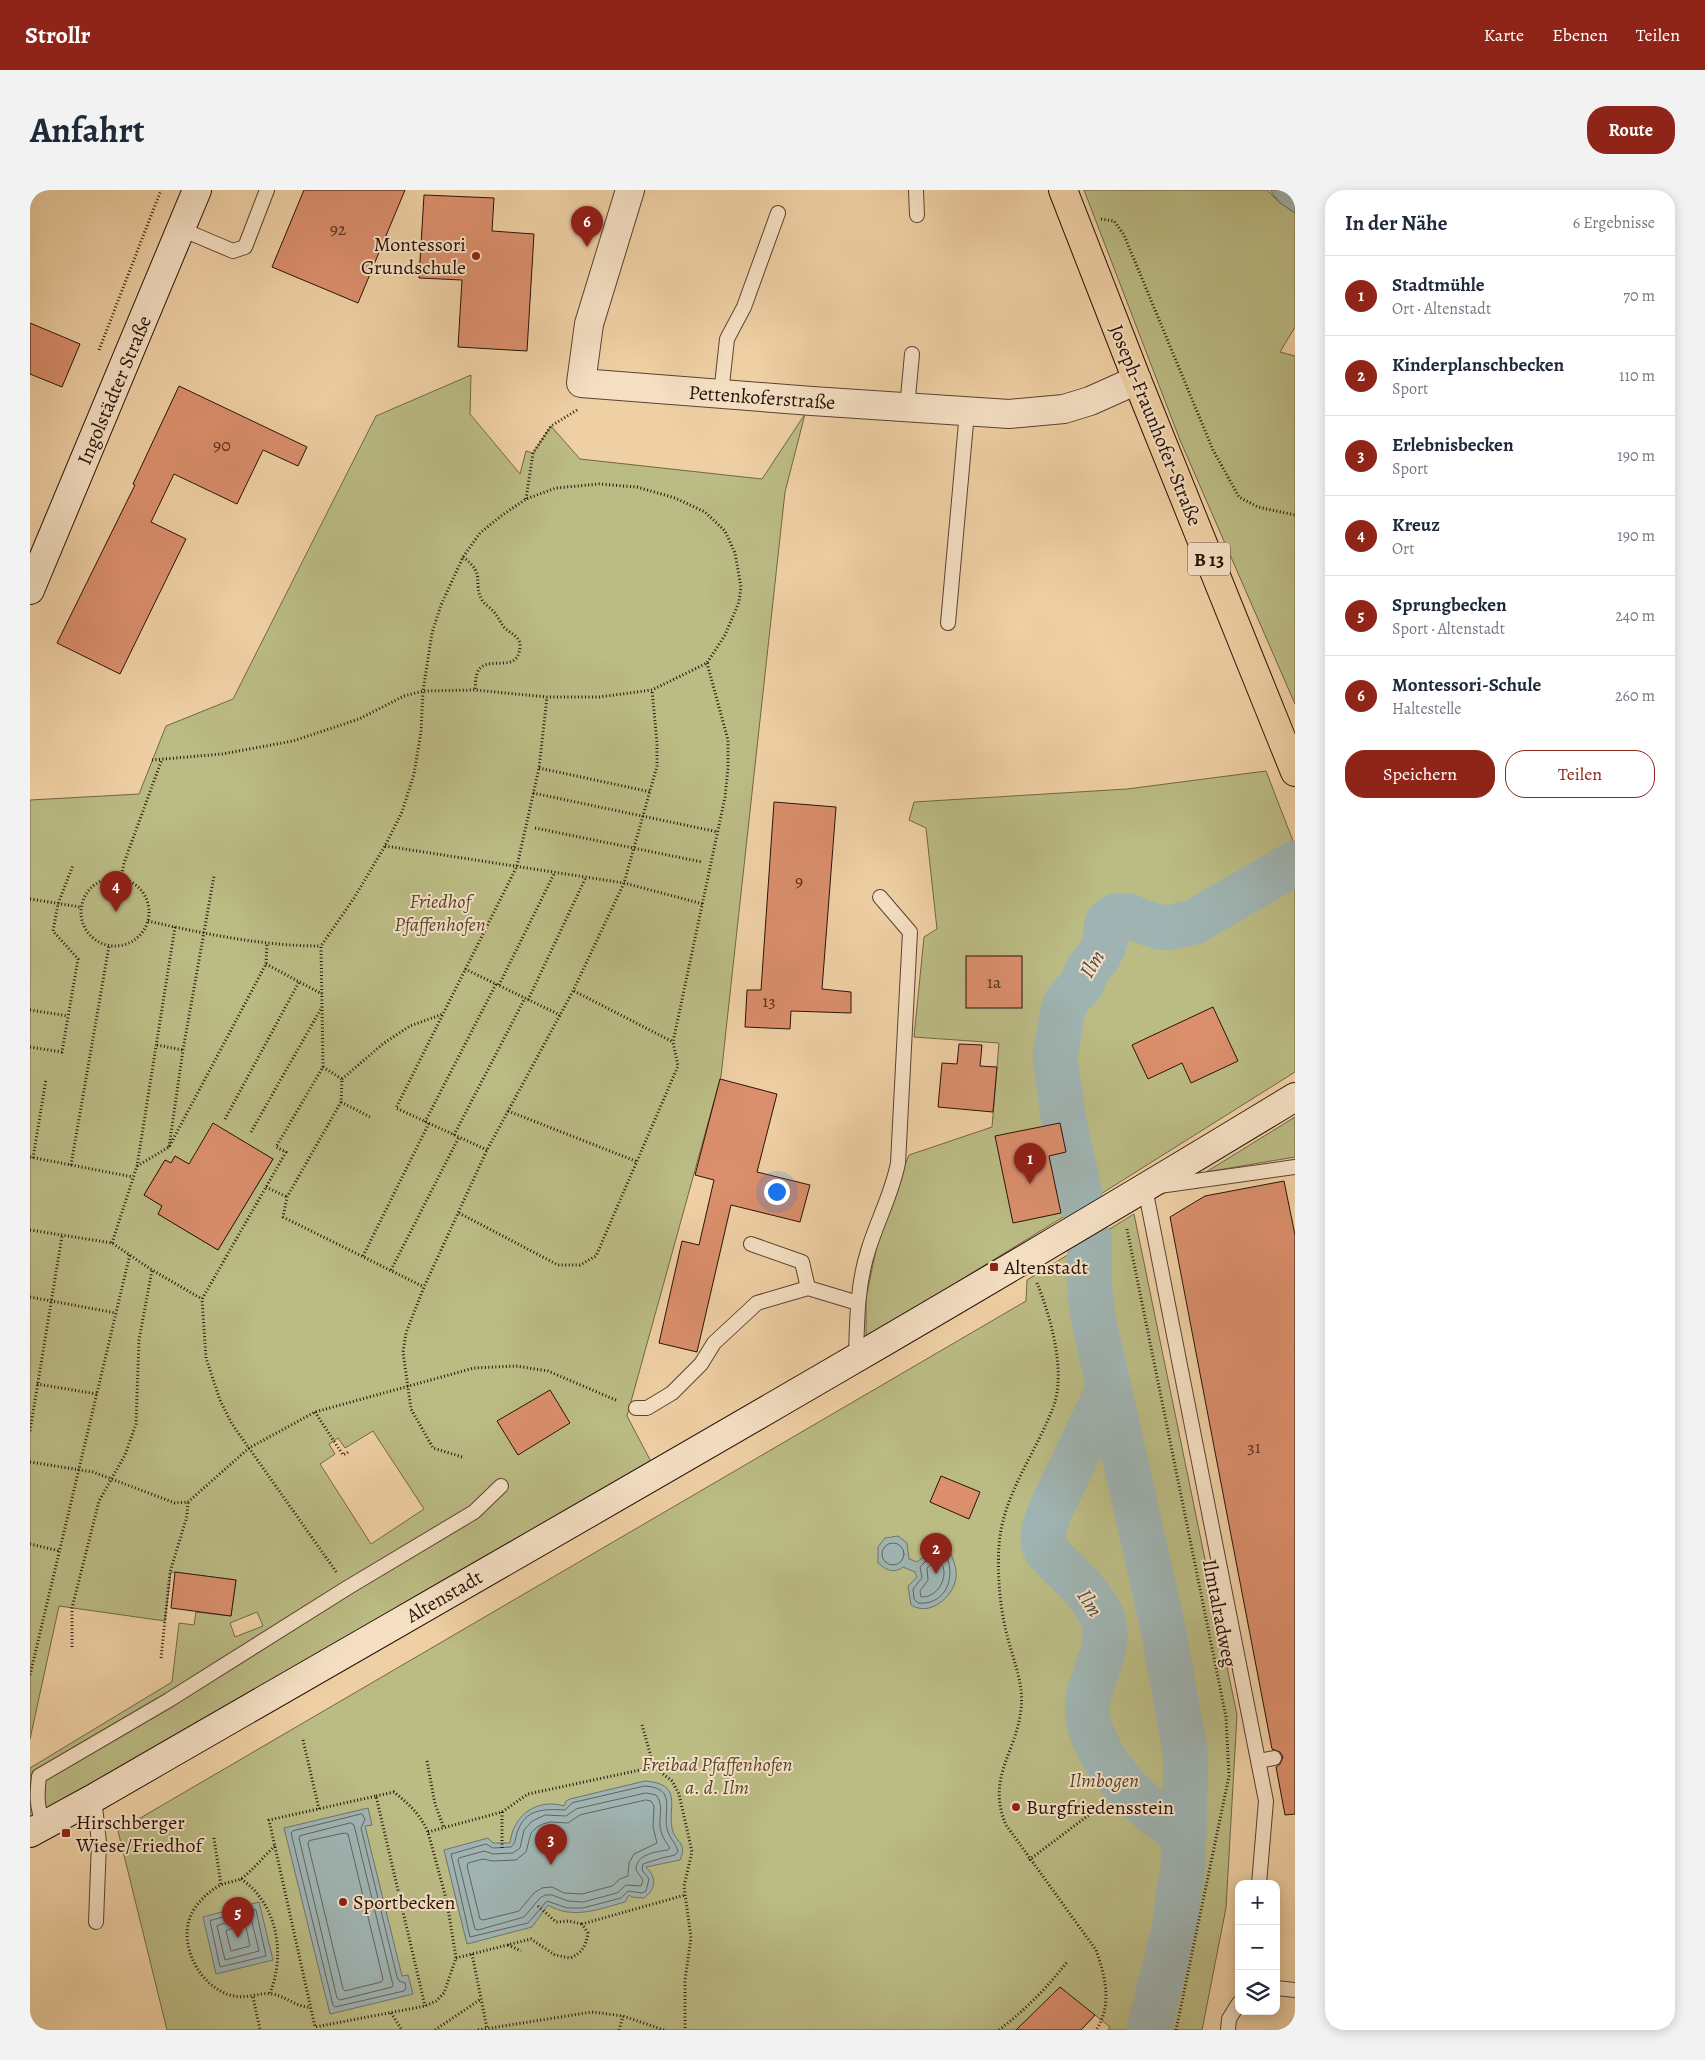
<!DOCTYPE html>
<html lang="de">
<head>
<meta charset="utf-8">
<style>
	body { margin:0; font-family:Alegreya,serif; background:#f2f2f3; color:#1f2937 }
	.controls { position:absolute; right:15px; bottom:15px; display:grid; overflow:hidden; border-radius:10px; box-shadow:0 2px 12px #0003 }
	.controls button { width:45px; height:45px; display:grid; place-items:center; padding:0; border:0; border-bottom:1px solid #e0e1e3; background:#fff; color:#1f2937; font:25px sans-serif }
	.you { position:absolute; left:746px; top:1001px; width:18px; height:18px; margin:-12px; border:4px solid #fff; border-radius:50%; background:#1a73e8; box-shadow:0 0 0 8px #1a73e833 }
	.badge { display:grid; place-items:center; width:32px; height:32px; border-radius:50%; background:#8f2418; color:#fff; font-size:16px; font-weight:700 }
	.pin { position:absolute; translate:-50% -41px; filter:drop-shadow(0 1px 2px #0008) }
	.pin::after { content:''; position:absolute; top:26px; width:18px; height:15px; background:inherit; clip-path:polygon(0 0,100% 0,50% 100%) }
	.list { margin:0; padding:0; list-style:none }
	h2 { display:flex; justify-content:space-between; align-items:center; height:65px; margin:0; padding:0 20px; font-size:21px }
	h2 small { font-size:16px; font-weight:400; color:#747a83 }
	.list li { display:grid; grid-template-columns:32px 1fr auto; gap:15px; align-items:center; box-sizing:border-box; height:80px; padding:0 20px; border-top:1px solid #e0e1e3 }
	.list b { display:block; font-size:19px; white-space:nowrap }
	.list p { margin:0; font-size:16px; white-space:nowrap; color:#747a83 }
	.list em { font-size:16px; font-style:normal; color:#747a83 }
	.actions { display:flex; gap:10px; padding:15px 20px }
	.actions a { flex:1; padding:11px 0; border:1px solid #8f2418; border-radius:20px; text-align:center; font-size:18px; color:#8f2418 }
	.actions .main { background:#8f2418; color:#fff }
	.icon { flex:none; width:28px; height:28px; fill:none; stroke:currentColor; stroke-width:2; stroke-linecap:round; stroke-linejoin:round }
	.map { position:relative; flex:none; width:1265px; height:1840px; overflow:hidden; border-radius:20px }
	header { display:flex; align-items:center; gap:30px; box-sizing:border-box; height:70px; padding:0 25px; background:#8f2418; color:#fff }
	header strong { font-size:24px }
	nav { display:flex; gap:28px; margin-inline-start:auto; font-size:18px }
	.intro { display:flex; align-items:center; justify-content:space-between; box-sizing:border-box; height:120px; padding:0 30px }
	h1 { margin:0; font-size:35px }
	.button { padding:12px 22px; border-radius:20px; background:#8f2418; color:#fff; font-size:18px; font-weight:700 }
	main { display:flex; gap:30px; padding:0 30px }
	aside { flex:1; background:#fff; border-radius:20px; box-shadow:0 2px 12px #0003 }
	.map>svg:first-child { display:block }
	.green { fill:#bbbb84; stroke:#726646; fill-rule:evenodd }
	.water { fill:#9fb4b2; stroke:#70736e }
	.lines { fill:none; stroke-linecap:round; stroke-linejoin:round }
	.shore { stroke:#64635e; stroke-width:1 }
	.river { stroke:#9fb4b2; stroke-width:45 }
	.building { fill:#db8f6c; stroke:#291209 }
	.lane-casing { stroke:#5a4230; stroke-width:16 }
	.street-casing { stroke:#5a4230; stroke-width:30 }
	.secondary-casing { stroke:#291209; stroke-width:30 }
	.primary-casing { stroke:#291209; stroke-width:30 }
	.path { stroke:#291209; stroke-width:3; stroke-dasharray:1 2.5; stroke-linecap:butt }
	.lane { stroke:#f5e0c4; stroke-width:14 }
	.street { stroke:#f5e0c4; stroke-width:28 }
	.secondary { stroke:#f5e0c4; stroke-width:28 }
	.primary { stroke:#efd0a4; stroke-width:28 }
	.poi-dot { fill:#8f2418; stroke:#f5e0c4; stroke-width:2 }
	.labels { text-anchor:middle; stroke-width:4; stroke-linejoin:round; paint-order:stroke }
	.number-label { font-size:18px; fill:#563122 }
	.shield { fill:#f5e0c4; stroke:#665041; stroke-width:1 }
	.shield-label { font-size:19px; font-weight:bold; fill:#291209 }
	.poi-label { font-size:20px; fill:#291209; stroke:#f5e0c4; text-anchor:start }
	.street-label { font-size:20px; fill:#291209; stroke:#f5e0c4 }
	.park-label { font-size:20px; font-style:italic; fill:#55452e; stroke:#f5e0c4 }
	.water-label { font-size:21px; font-style:italic; fill:#524b44; stroke:#f5e0c4 }
</style>
</head>
<body>
<header>
<strong>Strollr</strong>
<nav><a>Karte</a><a>Ebenen</a><a>Teilen</a></nav>
</header>
<div class="intro"><h1>Anfahrt</h1><a class="button">Route</a></div>
<main>
<div class="map">
<svg width="1265" height="1840" viewBox="0 0 1265 1840">
	<rect width="100%" height="100%" fill="#efd0a4"/>
	<filter id="stains"><feTurbulence type="fractalNoise" baseFrequency=".004" numOctaves="4"/><feColorMatrix values="0 0 0 0 .2 0 0 0 0 .09 0 0 0 0 .02 0 0 0 .5 -.17"/></filter>
	<radialGradient id="worn" r=".72"><stop offset=".6" stop-color="#630" stop-opacity="0"/><stop offset="1" stop-color="#630" stop-opacity=".3"/></radialGradient>
	<g class="green">
		<path d="M1054,0H1237L1249,12L1265,23V137L1250,162L1265,166V514L1150,250Z"/>
		<path d="M441,185L440,224L490,284L496,261L503,263L521,236L550,269L732,289L775,224L755,302L691,886L597,1226L627,1283L0,1629V1578L142,1492L149,1433L164,1435L166,1422L201,1426L206,1390L141,1382L135,1431L29,1416L0,1549V610L109,604L136,536L203,509L346,226ZM183,934L243,969L188,1060L128,1024L132,1016L114,1005L135,970L141,973L145,966L175,984ZM343,1241L394,1319L341,1354L290,1274L305,1264L299,1254L308,1248L315,1258ZM227,1422L233,1436L205,1447L200,1433Z"/>
		<path d="M1236,581L1265,656V882L1074,1002L836,1148V1108L852,1031L879,965L962,937L969,853L884,847L894,747L907,739L896,638L879,630L884,612L1097,599Z"/>
		<path d="M1265,927V967L1176,982Z"/>
		<path d="M1104,1024L1207,1525L1196,1718L1172,1840H1078L1080,1837L1065,1825L1051,1840H137L88,1641L996,1111L997,1090Z"/>
	</g>
	<g class="water">
		<path d="M1240,0H1265V23L1249,12Z"/>
		<path d="M868,1346L877,1353L879,1369L887,1372C898,1363 907,1357 921,1364C924,1372 927,1379 926,1388C923,1407 900,1427 881,1415L878,1396L887,1387L885,1382L873,1377C864,1384 856,1380 848,1373V1357L855,1348Z"/>
		<path d="M615,1591C653,1594 638,1615 642,1638C645,1653 658,1652 650,1670L616,1677C627,1688 626,1699 614,1708L602,1707L599,1705L595,1712C569,1719 543,1730 518,1715L502,1737L437,1754L414,1660L458,1648L463,1653H480C483,1625 507,1608 534,1616L536,1611L540,1609Z"/>
		<path d="M338,1618L342,1635L335,1636L372,1786L378,1785L383,1804L300,1824L254,1638Z"/>
		<path d="M229,1712L243,1770L186,1784L173,1727Z"/>
	</g>
	<g class="lines">
		<g class="shore">
			<circle cx="863" cy="1364" r="11"/>
			<path d="M911,1365L917,1368C926,1389 914,1416 888,1413L884,1409L883,1399L892,1388L890,1377L900,1367Z"/>
			<path d="M911,1372C920,1386 908,1408 891,1407L890,1401L898,1390L897,1378L903,1373Z"/>
			<path d="M615,1596C647,1598 633,1619 637,1639C639,1648 646,1653 648,1661L645,1665L632,1668L613,1674L612,1680L619,1689L616,1701L612,1703L598,1701L591,1708L553,1718H537L517,1711L498,1733L440,1747L421,1664L456,1654L463,1658L481,1657C486,1653 485,1649 487,1643C495,1618 514,1619 535,1620L542,1613Z"/>
			<path d="M616,1603L626,1605C634,1615 629,1624 630,1636C631,1645 635,1651 640,1658L638,1660C625,1662 606,1664 606,1680L613,1690L611,1696L596,1695L587,1703L553,1712L538,1711L522,1705H515L510,1708L494,1727L448,1740L445,1739L428,1670L429,1668L454,1661L463,1664L483,1663L490,1658L494,1640L502,1631L515,1625L536,1626L546,1619Z"/>
			<path d="M616,1610L621,1611L624,1616L623,1637L627,1653L604,1664L599,1673L598,1686L590,1689L582,1696L552,1704L534,1703L522,1697L512,1698L504,1703L489,1721L453,1730L450,1729L437,1676L438,1673L453,1669L463,1671L486,1670L496,1662L501,1643L507,1637L513,1634L520,1632L538,1633L550,1625Z"/>
			<path d="M332,1624L335,1629L331,1638L367,1787L369,1791L375,1793L376,1798L374,1801L305,1817L303,1815L261,1643L263,1641Z"/>
			<path d="M321,1633L324,1635L363,1795L362,1797L310,1810L307,1808L269,1648L270,1646Z"/>
			<path d="M315,1643L318,1644L353,1789L351,1792L315,1801L313,1799L278,1654L279,1651Z"/>
			<path d="M223,1719L226,1720L236,1766L190,1777L180,1731Z"/>
			<path d="M218,1726L221,1728L229,1761L195,1770L187,1736Z"/>
			<path d="M213,1735L216,1737L220,1756L201,1761L196,1741Z"/>
		</g>
		<g class="river">
			<path d="M1052,1015L1033,926L1025,867L1033,819L1038,809L1052,794L1057,780L1069,766L1075,752L1077,733L1085,726H1098L1125,736L1138,738L1164,732L1265,673"/>
			<path d="M1060,1051C1058,1083 1059,1105 1065,1137L1132,1433L1156,1566L1153,1676L1144,1738L1119,1840"/>
			<path d="M1079,1198L1021,1319C1017,1330 1010,1345 1014,1356C1017,1364 1026,1370 1031,1376C1047,1392 1065,1408 1073,1430C1081,1454 1065,1481 1059,1504C1048,1549 1096,1602 1129,1627C1136,1633 1146,1638 1154,1643"/>
		</g>
	</g>
	<g class="building">
		<path d="M274,0H375L328,113L242,77Z"/>
		<path d="M394,5L464,8L462,41L504,44L497,161L428,157L432,90L389,88Z"/>
		<path d="M0,133L50,154L32,197L0,184Z"/>
		<path d="M149,196L277,257L268,276L233,260L207,314L144,284L121,332L156,349L90,484L27,453L105,295L103,294Z"/>
		<path d="M744,612L806,617L792,799L821,802V823L761,821L760,839L715,837L717,800H731Z"/>
		<rect x="936" y="766" width="56" height="52"/>
		<path d="M1183,817L1208,871L1161,893L1152,873L1118,889L1102,855Z"/>
		<path d="M929,854L952,855L950,876L967,877L963,922L908,917L912,873L927,874Z"/>
		<path d="M690,889L747,904L727,982L780,995L770,1032L701,1015L667,1162L629,1153L652,1051L669,1055L684,990L665,985Z"/>
		<path d="M183,933L243,969L188,1060L128,1024L132,1016L114,1005L135,970L141,973L145,966L159,974Z"/>
		<path d="M1030,933L1036,962L1019,966L1031,1023L983,1033L965,946Z"/>
		<path d="M1254,991L1265,1045V1624L1255,1625L1246,1577L1250,1574L1253,1567L1250,1562L1242,1559L1140,1027L1175,1006Z"/>
		<path d="M520,1200L540,1233L488,1265L467,1231Z"/>
		<path d="M911,1286L950,1302L939,1329L900,1312Z"/>
		<path d="M145,1382L206,1390L201,1426L141,1418Z"/>
		<path d="M1030,1797L1065,1825L1051,1840H986Z"/>
	</g>
	<g class="lines">
		<defs>
			<g id="lane">
				<path d="M886,0L887,25"/>
				<path d="M151,39L203,61L215,57L237,0"/>
				<path d="M691,204L697,149L714,117L748,23"/>
				<path d="M877,218L882,164"/>
				<path d="M918,433L937,222"/>
				<path d="M721,1054L772,1072L778,1098"/>
				<path d="M826,1168C827,1131 827,1096 838,1061C847,1031 862,1004 868,973L880,742L850,707"/>
				<path d="M606,1218H617L642,1203L671,1174L684,1153L727,1113L778,1098L828,1113"/>
				<path d="M1229,1571L1244,1568"/>
				<path d="M64,1608L69,1652L66,1732"/>
				<path d="M14,1634C6,1617 7,1604 9,1586L139,1510L317,1398L444,1322L471,1296"/>
				<path d="M1229,1694L1236,1611L1115,998L1265,977"/>
				<path d="M1246,1798L1265,1800"/>
				<path d="M1198,1840L1199,1829L1209,1813"/>
			</g>
			<path id="street" d="M600,0L559,134L551,193L782,211L979,224L1034,219L1060,211L1107,190"/>
			<g id="secondary">
				<path d="M0,400L167,0"/>
				<path d="M0,1643L64,1608C465,1376 869,1148 1265,907"/>
			</g>
			<path id="primary" d="M1033,0L1107,190L1265,582"/>
		</defs>
		<use href="#lane" class="lane-casing"/>
		<use href="#street" class="street-casing"/>
		<use href="#secondary" class="secondary-casing"/>
		<use href="#primary" class="primary-casing"/>
		<g class="path">
			<path d="M1071,29L1084,31L1094,45L1183,260L1209,307L1228,317L1265,325"/>
			<path d="M69,160L131,0"/>
			<path d="M496,309L503,263L521,236L547,220"/>
			<path d="M433,367C457,385 442,392 452,410C455,415 460,417 463,421C468,426 470,432 474,437C480,444 491,446 490,457C488,485 458,464 448,481C445,487 446,494 445,500"/>
			<path d="M122,570L192,564L263,551L329,529L374,506L393,501L445,500L517,507H569L622,500L677,473L695,445L709,412L711,397L705,363L695,341L675,322L645,308L607,297L569,294L526,298L496,309L471,326L450,343L433,367L411,415L402,443L393,501L391,542L384,584L372,622L355,656L324,708L291,756L293,877L246,957L256,962L172,1109L176,1168L190,1210L202,1234L307,1383"/>
			<path d="M509,578L621,602"/>
			<path d="M503,603L688,642"/>
			<path d="M505,638L672,672"/>
			<path d="M355,656L594,693L673,714"/>
			<circle cx="85" cy="722" r="34"/>
			<path d="M91,688L94,673L132,569"/>
			<path d="M0,709L50,717"/>
			<path d="M118,731C175,744 233,756 291,756"/>
			<path d="M236,774L292,804"/>
			<path d="M435,779L530,825"/>
			<path d="M469,795L525,682"/>
			<path d="M544,801L643,852"/>
			<path d="M498,810L556,687"/>
			<path d="M0,820L38,826"/>
			<path d="M127,855L153,860"/>
			<path d="M0,857L32,862L48,769L23,741L28,714L43,675"/>
			<path d="M293,877L312,889L311,912L340,927"/>
			<path d="M312,889L354,853L380,836L413,824"/>
			<path d="M311,912L257,1007L253,1027L394,1097"/>
			<path d="M478,921L608,972"/>
			<path d="M195,929L269,792"/>
			<path d="M395,932L466,794"/>
			<path d="M221,942L292,817"/>
			<path d="M424,945L495,808"/>
			<path d="M139,957L153,860L184,686"/>
			<path d="M457,960L366,918L487,676L509,578L517,507"/>
			<path d="M0,967L103,987"/>
			<path d="M3,968L16,889"/>
			<path d="M41,975L79,756"/>
			<path d="M107,976L139,957L236,774L237,753"/>
			<path d="M236,997L257,1007"/>
			<path d="M429,1023L528,1075H550L566,1066L648,876L643,852L695,607L698,578V550L677,473"/>
			<path d="M1097,1039L1196,1527L1199,1586L1146,1840"/>
			<path d="M0,1040L82,1053L122,1080L172,1109"/>
			<path d="M82,1053L107,976L145,737"/>
			<path d="M333,1066L399,933"/>
			<path d="M361,1080L429,947"/>
			<path d="M1007,1093C1020,1125 1036,1180 1024,1215C1007,1262 973,1303 969,1355C967,1386 970,1419 978,1449C984,1472 994,1495 991,1519C986,1564 956,1588 976,1635L1066,1760C1075,1786 1083,1815 1066,1840"/>
			<path d="M0,1107L86,1123"/>
			<path d="M7,1194L67,1204"/>
			<path d="M285,1222L313,1265L320,1261"/>
			<path d="M0,1241L32,1046"/>
			<path d="M432,1267L403,1258L381,1219L373,1162L376,1143L394,1097L457,960L543,801L594,693L627,576V553L622,500"/>
			<path d="M0,1272L63,1282L145,1313L158,1312L219,1258L285,1222L444,1178L486,1176L518,1181L588,1211"/>
			<path d="M0,1354L30,1361"/>
			<path d="M42,1457V1418L69,1311L95,1265L106,1234L109,1150L122,1080"/>
			<path d="M131,1468L140,1382L157,1326L158,1312"/>
			<path d="M0,1485L100,1064"/>
			<path d="M612,1535L624,1577"/>
			<path d="M273,1550L289,1619"/>
			<path d="M397,1571L405,1614L414,1638"/>
			<path d="M346,1606L364,1602C379,1614 390,1624 398,1642L417,1712L426,1768L414,1803L406,1811L395,1816L285,1837L239,1630L346,1606L395,1816"/>
			<path d="M472,1622V1658"/>
			<path d="M398,1642L472,1622L498,1604L624,1577L642,1591L649,1604L662,1662L654,1696L661,1748L655,1790V1840"/>
			<path d="M184,1648L191,1695"/>
			<path d="M245,1656C234,1666 223,1680 212,1688C207,1691 199,1692 193,1694C183,1698 173,1707 167,1715C142,1746 168,1799 204,1806C217,1809 230,1802 242,1804C256,1806 267,1818 281,1817"/>
			<path d="M999,1670L1068,1618"/>
			<path d="M211,1689C247,1713 256,1764 240,1803"/>
			<path d="M508,1716L526,1732L539,1731L552,1734"/>
			<path d="M478,1755L491,1761"/>
			<path d="M442,1764L457,1838"/>
			<path d="M426,1768L501,1749L525,1765L540,1768C552,1763 556,1756 558,1743L552,1734L655,1705"/>
			<path d="M223,1807L230,1840"/>
			<path d="M361,1823L372,1840"/>
			<path d="M405,1840L451,1809"/>
			<path d="M448,1840L562,1822L593,1826L634,1840"/>
			<path d="M589,1840L593,1826"/>
			<path d="M969,1840C995,1820 1017,1798 1037,1772"/>
		</g>
		<use href="#lane" class="lane"/>
		<use href="#street" class="street"/>
		<use href="#secondary" class="secondary"/>
		<use href="#primary" class="primary"/>
	</g>
	<g class="poi-dot">
		<circle cx="446" cy="66" r="5"/>
		<rect x="959" y="1072" width="10" height="10" rx="2.5"/>
		<circle cx="986" cy="1617" r="5"/>
		<rect x="31" y="1638" width="10" height="10" rx="2.5"/>
		<circle cx="313" cy="1712" r="5"/>
	</g>
	<g class="labels">
		<g class="number-label">
			<text x="308" y="45">92</text>
			<text x="192" y="261">90</text>
			<text x="769" y="697">9</text>
			<text x="964" y="798">1a</text>
			<text x="739" y="817">13</text>
			<text x="1224" y="1263">31</text>
		</g>
		<rect class="shield" x="1158" y="352.5" width="42" height="33" rx="4"/>
		<g class="shield-label">
			<text x="1179" y="376">B 13</text>
		</g>
		<g class="poi-label">
			<text x="436" y="61" text-anchor="end">Montessori<tspan x="436" dy="23">Grundschule</tspan></text>
			<text x="974" y="1084">Altenstadt</text>
			<text x="996" y="1624">Burgfriedensstein</text>
			<text x="46" y="1639">Hirschberger<tspan x="46" dy="23">Wiese/Friedhof</tspan></text>
			<text x="323" y="1719">Sportbecken</text>
		</g>
		<g class="street-label">
			<text transform="translate(84 200) rotate(-67)" y="7">Ingolstädter Straße</text>
			<text transform="translate(732 207) rotate(4)" y="7">Pettenkoferstraße</text>
			<text transform="translate(1126 235) rotate(68)" y="7">Joseph-Fraunhofer-Straße</text>
			<text transform="translate(414 1406) rotate(-30)" y="7">Altenstadt</text>
			<text transform="translate(1190 1423) rotate(79)" y="7">Ilmtalradweg</text>
		</g>
		<g class="park-label">
			<text x="410" y="718">Friedhof<tspan x="410" dy="23">Pfaffenhofen</tspan></text>
			<text x="687" y="1581">Freibad Pfaffenhofen<tspan x="687" dy="23">a. d. Ilm</tspan></text>
			<text x="1074" y="1597">Ilmbogen</text>
		</g>
		<g class="water-label">
			<text transform="translate(1062 774) rotate(-59)" y="7">Ilm</text>
			<text transform="translate(1060 1413) rotate(57)" y="7">Ilm</text>
		</g>
	</g>
	<rect width="100%" height="100%" filter="url(#stains)"/>
	<rect width="100%" height="100%" fill="url(#worn)"/>
</svg>
<div class="controls">
<button>+</button>
<button>−</button>
<button><svg class="icon" aria-label="layers" viewBox="0 0 24 24"><path d="M12 4l9 5-9 5-9-5zM3 14l9 5 9-5"/></svg></button>
</div>
<div class="you"></div>
<div class="pin badge" style="left:1000px;top:994px">1</div>
<div class="pin badge" style="left:906px;top:1384px">2</div>
<div class="pin badge" style="left:521px;top:1675px">3</div>
<div class="pin badge" style="left:86px;top:722px">4</div>
<div class="pin badge" style="left:208px;top:1748px">5</div>
<div class="pin badge" style="left:557px;top:57px">6</div>
</div>
<aside>
<h2>In der Nähe<small>6 Ergebnisse</small></h2>
<ul class="list">
<li><span class="badge">1</span><div><b>Stadtmühle</b><p>Ort · Altenstadt</p></div><em>70 m</em></li>
<li><span class="badge">2</span><div><b>Kinderplanschbecken</b><p>Sport</p></div><em>110 m</em></li>
<li><span class="badge">3</span><div><b>Erlebnisbecken</b><p>Sport</p></div><em>190 m</em></li>
<li><span class="badge">4</span><div><b>Kreuz</b><p>Ort</p></div><em>190 m</em></li>
<li><span class="badge">5</span><div><b>Sprungbecken</b><p>Sport · Altenstadt</p></div><em>240 m</em></li>
<li><span class="badge">6</span><div><b>Montessori-Schule</b><p>Haltestelle</p></div><em>260 m</em></li>
</ul>
<div class="actions"><a class="main">Speichern</a><a>Teilen</a></div>
</aside>
</main>
</body>
</html>
